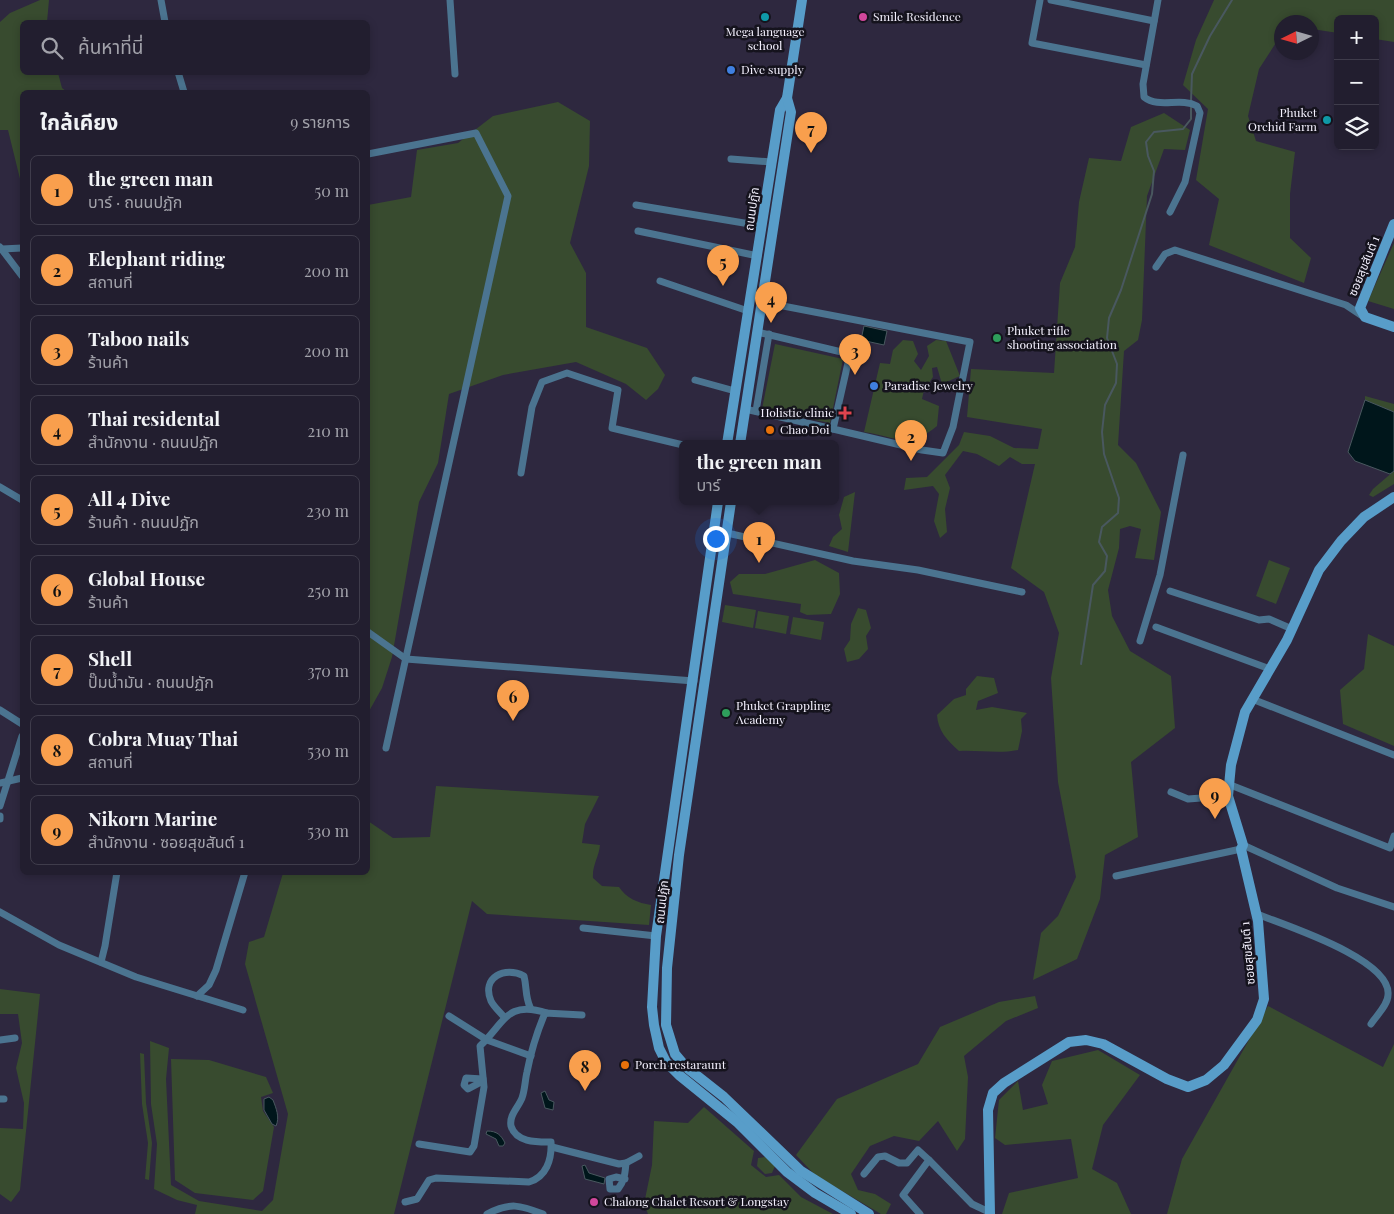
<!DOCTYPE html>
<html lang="th">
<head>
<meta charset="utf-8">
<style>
	body { margin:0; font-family:"Playfair Display","Noto Sans Thai",serif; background:#2a2737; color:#f1f3f6 }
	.controls { position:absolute; right:15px; top:15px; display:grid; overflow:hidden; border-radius:8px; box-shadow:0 2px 8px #0003 }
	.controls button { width:45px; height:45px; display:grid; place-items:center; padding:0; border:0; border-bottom:1px solid #3f3c4b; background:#221e2f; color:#f1f3f6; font:25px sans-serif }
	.compass { position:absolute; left:1274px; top:15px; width:45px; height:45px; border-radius:50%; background:#221e2f; box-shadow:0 2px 8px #0003; rotate:265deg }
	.you { position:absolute; left:715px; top:538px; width:18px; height:18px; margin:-12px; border:4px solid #fff; border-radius:50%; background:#1a73e8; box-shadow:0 0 0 8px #1a73e833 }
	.badge { display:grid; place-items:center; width:32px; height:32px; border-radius:50%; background:#f99f4d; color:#111; font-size:16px; font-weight:700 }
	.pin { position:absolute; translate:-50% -41px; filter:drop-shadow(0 1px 2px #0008) }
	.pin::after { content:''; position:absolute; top:26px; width:18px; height:15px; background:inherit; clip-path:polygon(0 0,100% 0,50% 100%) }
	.popup { position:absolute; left:679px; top:440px; width:160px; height:65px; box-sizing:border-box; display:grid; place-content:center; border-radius:8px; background:#221e2f; filter:drop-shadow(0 1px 4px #0005); font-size:16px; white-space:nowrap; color:#a2a2aa }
	.popup b { font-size:19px; color:#f1f3f6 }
	.popup::after { content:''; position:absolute; left:50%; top:100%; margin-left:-10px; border:10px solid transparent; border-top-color:#221e2f }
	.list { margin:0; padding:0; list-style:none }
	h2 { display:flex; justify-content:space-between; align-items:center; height:65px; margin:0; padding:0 20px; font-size:21px }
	h2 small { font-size:16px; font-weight:400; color:#a2a2aa }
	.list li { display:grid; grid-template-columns:32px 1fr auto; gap:15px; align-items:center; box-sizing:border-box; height:70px; margin:0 10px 10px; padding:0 10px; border:1px solid #3f3c4b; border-radius:8px }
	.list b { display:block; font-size:19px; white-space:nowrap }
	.list p { margin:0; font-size:16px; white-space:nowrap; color:#a2a2aa }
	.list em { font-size:16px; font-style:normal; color:#a2a2aa }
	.icon { flex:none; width:28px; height:28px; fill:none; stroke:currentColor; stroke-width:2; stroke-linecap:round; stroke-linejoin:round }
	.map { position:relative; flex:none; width:1394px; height:1214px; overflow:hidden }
	.search { position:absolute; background:#221e2f; box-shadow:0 2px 8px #0003; left:20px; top:20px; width:350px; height:55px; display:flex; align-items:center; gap:12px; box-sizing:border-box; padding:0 18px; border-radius:8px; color:#a2a2aa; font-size:19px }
	.panel { position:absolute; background:#221e2f; box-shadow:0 2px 8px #0003; left:20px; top:90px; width:350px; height:785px; border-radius:8px }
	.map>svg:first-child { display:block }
	.green { fill:#384b2f }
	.water { fill:#00161b; stroke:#49585f }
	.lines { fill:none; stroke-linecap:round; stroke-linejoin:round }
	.stream { stroke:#49585f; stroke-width:2 }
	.street { stroke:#4b7490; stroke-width:7 }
	.secondary { stroke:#589dc9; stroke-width:10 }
	.culture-dot { fill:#0f9aa8; stroke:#15131d; stroke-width:2 }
	.hotel-dot { fill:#d1479c; stroke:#15131d; stroke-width:2 }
	.shop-dot { fill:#3f7fe0; stroke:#15131d; stroke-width:2 }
	.leisure-dot { fill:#2e9e5b; stroke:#15131d; stroke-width:2 }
	.health-dot { fill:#e0444e; stroke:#15131d; stroke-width:2 }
	.food-dot { fill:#e8710a; stroke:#15131d; stroke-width:2 }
	.labels { text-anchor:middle; stroke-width:5; stroke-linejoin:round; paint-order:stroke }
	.poi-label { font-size:12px; fill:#f4f1fe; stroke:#15131d; text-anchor:start }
	.street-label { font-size:12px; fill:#f4f1fe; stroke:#15131d }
</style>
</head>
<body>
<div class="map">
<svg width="1394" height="1214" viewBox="0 0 1394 1214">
	<rect width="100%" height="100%" fill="#2e283f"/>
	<g class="green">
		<path d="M40,0H49L47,22H22V72L58,73L62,88L67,92H22V187L8,130H0V22L10,13Z"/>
		<path d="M1214,0H1394V42L1375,39V19H1338V33L1312,29V22H1282L1281,35L1259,69L1248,116L1256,141L1295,152L1290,194V238L1311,258L1304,283L1209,245L1219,199L1196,180L1208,109L1183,85L1196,40Z"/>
		<path d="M558,102L590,121L589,166L570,243L586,273V327L647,348L665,375L658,389L646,400L626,384L576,362L503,375L449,394L438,463L419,502L392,657L382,688L368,713V205L411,197L417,150L458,143L493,116Z"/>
		<path d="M1164,113L1190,130L1185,150L1164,149L1147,196L1142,320L1138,340L1124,351L1118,445L1136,463L1161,512L1154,560L1135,558L1141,529L1130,526L1120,529L1119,548L1108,590L1112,616L1130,651L1171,676L1175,728L1131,762L1138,837L1105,855L1100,899L1077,959L1033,980L1041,933L1058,916L1076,877L1058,782L1051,678L1059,633L1044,592L1011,568L1035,464H1022L1010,457L999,466L977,454L963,451L945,475L950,488L945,509L947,532L940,538L934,521L939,494L933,486L904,490L906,478L927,477L959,445L964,432L990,436L1014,448L1038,449L1042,429L967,417L971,369L1054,373L1060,283L1075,247L1079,202L1089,158L1121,161L1131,127Z"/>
		<path d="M1394,243V309L1368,301Z"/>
		<path d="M903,340L913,341L918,354L914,361L921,370L929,356L927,346L936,340L946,341L960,376L942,384L937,367L932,368L933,377L924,390L922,399L939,406L937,426C910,449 895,437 864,432L880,363L890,364L893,350Z"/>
		<path d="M775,344L843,359L830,423L762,409Z"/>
		<path d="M1365,396L1394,404V412L1365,400Z"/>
		<path d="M1394,471V484L1373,497L1369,495L1373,489Z"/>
		<path d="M855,492L848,552L829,546L833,537L842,529L839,515L844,497Z"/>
		<path d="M815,560L839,573L840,594L831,614L807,615L800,612L801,604L733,594L730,582L739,574H765Z"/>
		<path d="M1269,560L1290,568L1276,604L1256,596Z"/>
		<path d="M725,605L756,610L753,628L722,622Z"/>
		<path d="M858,608L866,610L871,628L866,636L868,649L859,659L847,662L844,649L850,640L851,624Z"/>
		<path d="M758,611L789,616L786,634L755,628Z"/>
		<path d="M793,617L824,622L821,640L790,634Z"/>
		<path d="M1368,634L1394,646V746L1343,724L1340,690L1364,669Z"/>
		<path d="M977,676L994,678L998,693L978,701L976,710L992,707L1027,713L1021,719L1022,731L1018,750C999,754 979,750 959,751C947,740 938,731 937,715L954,699L966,695V689Z"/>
		<path d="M436,786L599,796L585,824L582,843L600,845C599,857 592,865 593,878L602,886L619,887C626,898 638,903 651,905L649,925L487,914L472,901L394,1214H195L197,1205L177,1200L154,1189L157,1144L151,1104L150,1041L169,1048L166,1079L171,1185L199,1201L262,1211L273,1200L288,1114L245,964L249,942L264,937L283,873L368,872V821L393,838L430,837Z"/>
		<path d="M0,989L40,994L20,1190L11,1202L0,1194V1128L23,1129L24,1103L16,1068L22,1043L18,1014H0Z"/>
		<path d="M1035,996L1038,1008L1006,1021L964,1056L968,1077L965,1139L957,1151L938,1121L919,1141L894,1136L870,1146L851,1174L858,1190L875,1194L891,1204L886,1214H881L815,1175L796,1155L837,1099L918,1064L940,1027L999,1002Z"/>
		<path d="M1268,1006L1383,1067L1394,1044V1214H1167L1182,1159Z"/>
		<path d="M1098,1050L1140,1075L1103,1125L1092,1169L1117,1183L1131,1214H1002L1009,1193L1078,1178L1071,1139L1005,1145L995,1138L999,1100L1018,1081L1023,1110L1048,1104L1042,1085L1052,1061Z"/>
		<path d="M140,1053L144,1054L146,1103L152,1143L149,1180L145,1179L148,1143L142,1104Z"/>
		<path d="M171,1059L209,1060L266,1077L273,1093L261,1097L263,1111L274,1127L263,1191L253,1200L195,1193L175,1180Z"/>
		<path d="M704,1107L754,1151L751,1165L766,1177L779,1175L801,1197L833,1214H648L644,1204L652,1165L654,1121L688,1123Z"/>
		<path d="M765,1157L775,1166L772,1173L765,1174L757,1166L758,1158Z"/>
	</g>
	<g class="water">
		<path d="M864,326L887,331L884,345L861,340Z"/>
		<path d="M1365,400L1394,412V471L1390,474L1355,461L1348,452Z"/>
		<path d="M545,1091L549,1100L554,1102L553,1110L545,1108L541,1093Z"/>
		<path d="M269,1097L273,1100C276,1108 280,1117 276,1126L272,1124L264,1110V1099Z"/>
		<path d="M487,1131C497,1131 501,1135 505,1143L503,1146H499L496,1139L486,1134Z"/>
		<path d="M585,1165L589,1173L605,1178L604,1184L585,1179L582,1166Z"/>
	</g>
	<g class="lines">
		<g class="stream">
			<path d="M1191,101L1192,74L1210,36L1232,0"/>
			<path d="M1081,664L1093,585L1105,571L1107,556L1099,542L1102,527L1118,513L1119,498L1104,454L1102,432L1105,405L1116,383L1117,364L1107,338L1109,318L1121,290L1152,194L1154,171L1148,156L1146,142L1154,132L1183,129L1191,119V106"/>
		</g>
		<g class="street">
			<path d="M161,0L165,22"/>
			<path d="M450,0L455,74"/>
			<path d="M1040,0L1032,43L1146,65"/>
			<path d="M1051,0L1154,21"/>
			<path d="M1158,0L1143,84L1144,97C1159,109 1180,97 1197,106L1200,113L1185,182L1170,212"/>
			<path d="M178,72L184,92"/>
			<path d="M368,154L476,133L508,196L386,748"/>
			<path d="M731,159L771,162"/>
			<path d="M636,205L762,226"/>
			<path d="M638,231L758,256"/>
			<path d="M0,247L22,276"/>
			<path d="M2,249L22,248"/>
			<path d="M1156,267L1165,254L1175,250L1346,305L1364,317"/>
			<path d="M660,281L748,311"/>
			<path d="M757,332L850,354L833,429L922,450L943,453L953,427L970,342L762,302"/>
			<path d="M695,380L735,391"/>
			<path d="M745,409L833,429"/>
			<path d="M756,411L769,334"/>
			<path d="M521,473L532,407L542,382L567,373L618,390L612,428L683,445"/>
			<path d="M0,487L22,500"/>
			<path d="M727,533L853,561L918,570L1022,592"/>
			<path d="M1170,591L1259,620L1269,619L1292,629"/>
			<path d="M1156,627L1270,669"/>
			<path d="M368,632L406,659L694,681"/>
			<path d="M1140,641L1160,575L1183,455"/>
			<path d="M1252,699L1394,755"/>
			<path d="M0,710L22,724"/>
			<path d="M0,783L22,778"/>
			<path d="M1228,784L1390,848L1394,836"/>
			<path d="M1171,792L1188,799L1228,796"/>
			<path d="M0,806L22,736"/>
			<path d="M0,816V819"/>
			<path d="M1243,845L1337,888L1394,907"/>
			<path d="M1116,876L1241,849"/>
			<path d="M0,912L59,945L136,977L243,1010"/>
			<path d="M1257,914C1284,925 1392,959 1388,995C1388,1005 1376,1016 1371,1024"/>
			<path d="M583,928L656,936"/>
			<path d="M101,962L105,946L117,872"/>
			<path d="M197,996L209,985L216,970L245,872"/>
			<path d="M449,1016L487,1040L531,1056"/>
			<path d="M504,1017C500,1012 494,1007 491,1001C481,977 505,966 524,976C527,988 525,996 530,1007"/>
			<path d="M0,1040L15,1038"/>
			<path d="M483,1079L466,1078L464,1085L468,1089L483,1081"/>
			<path d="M0,1099H4"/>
			<path d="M419,1144L470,1152L474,1146L484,1087L480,1046C505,1022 507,1000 547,1013"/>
			<path d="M552,1147L619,1164L626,1163L639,1156"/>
			<path d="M864,1174L878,1157L885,1156L899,1163H907L918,1150L929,1160"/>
			<path d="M625,1179L616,1177L609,1179L610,1189H618C625,1180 625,1173 626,1163"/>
			<path d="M405,1202L417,1199L429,1180L436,1178L529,1182C546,1177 552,1160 551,1142C538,1142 516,1143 511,1126C509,1115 518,1108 522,1098C525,1090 525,1080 527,1072C531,1051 537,1032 545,1013L582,1015"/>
			<path d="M487,1214C510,1202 520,1205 543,1214"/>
			<path d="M920,1214L903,1195L929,1160L972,1204L991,1213"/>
		</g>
		<g class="secondary">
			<path d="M1394,224L1360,308L1365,317L1394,327"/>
			<path d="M727,444L780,110L787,98L802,0"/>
			<path d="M740,444L791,112L787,98"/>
			<path d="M718,502L656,936L652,1007L654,1025L659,1048L666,1062L679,1075L737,1122L787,1172L815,1193L851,1214"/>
			<path d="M731,502L679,855L667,968L666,1025L675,1054L686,1067L724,1097L801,1171L869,1214"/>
			<path d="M990,1214L988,1110L993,1093L1004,1083L1069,1042L1086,1040L1103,1044L1167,1079L1188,1087L1206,1080L1224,1065L1257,1020L1264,999L1258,921L1241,849L1243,845L1228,796L1231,765L1245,712L1287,640L1319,570L1341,541L1364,517L1394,497"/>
		</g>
	</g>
	<g class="culture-dot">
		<circle cx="765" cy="17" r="5"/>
		<circle cx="1327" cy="120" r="5"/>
	</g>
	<g class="hotel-dot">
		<circle cx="863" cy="17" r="5"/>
		<circle cx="594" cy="1202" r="5"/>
	</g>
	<g class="shop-dot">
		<circle cx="731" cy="70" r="5"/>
		<circle cx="874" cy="386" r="5"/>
	</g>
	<g class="leisure-dot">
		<circle cx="997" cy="338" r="5"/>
		<circle cx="726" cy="713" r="5"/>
	</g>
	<path class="health-dot" d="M842.5 405.5h5v5h5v5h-5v5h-5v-5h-5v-5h5z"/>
	<g class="food-dot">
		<circle cx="770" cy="430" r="5"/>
		<circle cx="625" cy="1065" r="5"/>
	</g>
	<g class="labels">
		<g class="poi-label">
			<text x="873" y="21">Smile Residence</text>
			<text x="765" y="36" text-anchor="middle">Mega language<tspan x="765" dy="14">school</tspan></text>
			<text x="741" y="74">Dive supply</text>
			<text x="1317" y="117" text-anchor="end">Phuket<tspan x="1317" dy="14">Orchid Farm</tspan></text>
			<text x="1007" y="335">Phuket rifle<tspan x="1007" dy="14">shooting association</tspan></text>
			<text x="884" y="390">Paradise Jewelry</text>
			<text x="834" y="417" text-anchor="end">Holistic clinic</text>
			<text x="780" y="434">Chao Doi</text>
			<text x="736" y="710">Phuket Grappling<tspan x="736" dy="14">Academy</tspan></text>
			<text x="635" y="1069">Porch restaraunt</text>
			<text x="604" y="1206">Chalong Chalet Resort &amp; Longstay</text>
		</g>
		<g class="street-label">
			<text transform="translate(752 209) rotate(-82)" y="4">ถนนปฏัก</text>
			<text transform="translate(1364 266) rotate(-68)" y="4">ซอยสุขสันต์ 1</text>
			<text transform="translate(662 902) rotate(-84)" y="4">ถนนปฏัก</text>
			<text transform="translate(1248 953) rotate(-95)" y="4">ซอยสุขสันต์ 1</text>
		</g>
	</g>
</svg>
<div class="controls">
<button>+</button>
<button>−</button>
<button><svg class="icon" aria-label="layers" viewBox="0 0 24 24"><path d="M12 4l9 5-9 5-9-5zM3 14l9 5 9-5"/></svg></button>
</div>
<svg class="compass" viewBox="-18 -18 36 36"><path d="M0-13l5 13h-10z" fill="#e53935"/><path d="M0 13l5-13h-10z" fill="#a2a2aa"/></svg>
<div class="you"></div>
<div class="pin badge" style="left:759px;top:563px">1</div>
<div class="popup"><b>the green man</b>บาร์</div>
<div class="pin badge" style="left:911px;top:461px">2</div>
<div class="pin badge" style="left:855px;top:375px">3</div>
<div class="pin badge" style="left:771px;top:323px">4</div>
<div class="pin badge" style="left:723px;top:286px">5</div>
<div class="pin badge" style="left:513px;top:721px">6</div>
<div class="pin badge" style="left:811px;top:153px">7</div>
<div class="pin badge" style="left:585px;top:1091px">8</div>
<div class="pin badge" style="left:1215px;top:819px">9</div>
<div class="search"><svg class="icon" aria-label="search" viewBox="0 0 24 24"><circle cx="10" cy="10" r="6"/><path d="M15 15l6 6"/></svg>ค้นหาที่นี่</div>
<section class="panel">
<h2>ใกล้เคียง<small>9 รายการ</small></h2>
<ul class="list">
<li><span class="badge">1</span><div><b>the green man</b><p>บาร์ · ถนนปฏัก</p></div><em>50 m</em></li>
<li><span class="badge">2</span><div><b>Elephant riding</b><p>สถานที่</p></div><em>200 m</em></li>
<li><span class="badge">3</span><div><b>Taboo nails</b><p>ร้านค้า</p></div><em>200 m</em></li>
<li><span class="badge">4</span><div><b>Thai residental</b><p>สำนักงาน · ถนนปฏัก</p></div><em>210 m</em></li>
<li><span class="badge">5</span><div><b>All 4 Dive</b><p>ร้านค้า · ถนนปฏัก</p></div><em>230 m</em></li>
<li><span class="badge">6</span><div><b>Global House</b><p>ร้านค้า</p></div><em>250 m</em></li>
<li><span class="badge">7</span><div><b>Shell</b><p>ปั๊มน้ำมัน · ถนนปฏัก</p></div><em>370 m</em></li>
<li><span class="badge">8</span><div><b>Cobra Muay Thai</b><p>สถานที่</p></div><em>530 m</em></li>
<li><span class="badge">9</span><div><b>Nikorn Marine</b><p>สำนักงาน · ซอยสุขสันต์ 1</p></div><em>530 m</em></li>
</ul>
</section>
</div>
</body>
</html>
